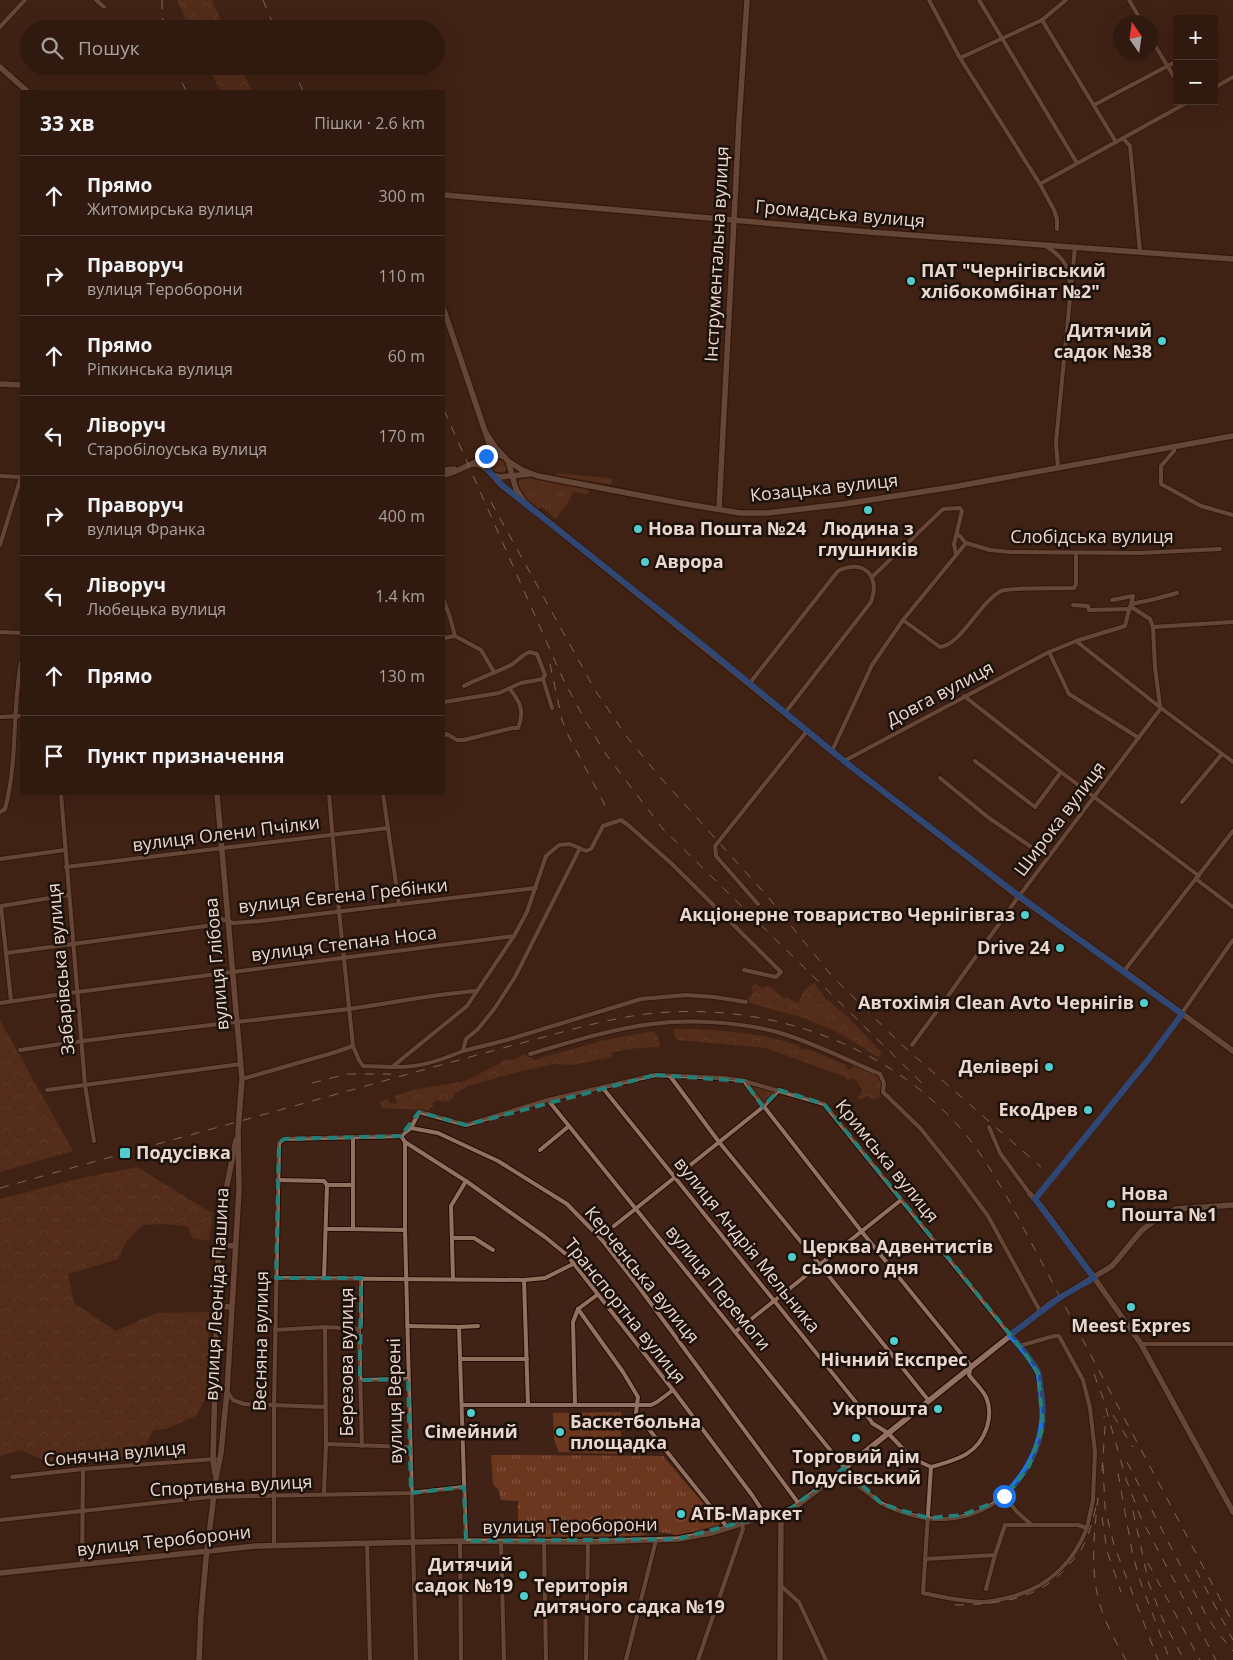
<!DOCTYPE html>
<html lang="uk">
<head>
<meta charset="utf-8">
<style>
	body { margin:0; font-family:"Open Sans",sans-serif; background:#3c271e; color:#f1f3f6 }
	.controls { position:absolute; right:15px; top:15px; display:grid; overflow:hidden; border-radius:0px; box-shadow:0 5px 20px #0002 }
	.controls button { width:45px; height:45px; display:grid; place-items:center; padding:0; border:0; border-bottom:1px solid #4b3830; background:#301a10; color:#f1f3f6; font:25px sans-serif }
	.compass { position:absolute; left:1113px; top:15px; width:45px; height:45px; border-radius:50%; background:#301a10; box-shadow:0 5px 20px #0002; rotate:347deg }
	.stop { position:absolute; width:15px; height:15px; margin:-11px; border:4px solid #1a73e8; border-radius:50%; background:#fff }
	.stop.end { background:#1a73e8; border-color:#fff; box-shadow:0 1px 5px #0008 }
	.list { margin:0; padding:0; list-style:none }
	h2 { display:flex; justify-content:space-between; align-items:center; height:65px; margin:0; padding:0 20px; font-size:21px }
	h2 small { font-size:16px; font-weight:400; color:#a8a19f }
	.list li { display:grid; grid-template-columns:32px 1fr auto; gap:15px; align-items:center; box-sizing:border-box; height:80px; padding:0 20px; border-top:1px solid #4b3830 }
	.list b { display:block; font-size:19px; white-space:nowrap }
	.list p { margin:0; font-size:16px; white-space:nowrap; color:#a8a19f }
	.list em { font-size:16px; font-style:normal; color:#a8a19f }
	.icon { flex:none; width:28px; height:28px; fill:none; stroke:currentColor; stroke-width:2; stroke-linecap:round; stroke-linejoin:round }
	.map { position:relative; flex:none; width:1233px; height:1660px; overflow:hidden }
	.search { position:absolute; background:#301a10; box-shadow:0 5px 20px #0002; left:20px; top:20px; width:425px; height:55px; display:flex; align-items:center; gap:12px; box-sizing:border-box; padding:0 18px; border-radius:28px; color:#a8a19f; font-size:19px }
	.panel { position:absolute; background:#301a10; box-shadow:0 5px 20px #0002; left:20px; top:90px; width:425px; height:705px; border-radius:0px }
	.map>svg:first-child { display:block }
	.grass { fill:url(#grass-tufts) }
	.forest { fill:url(#forest-crowns) }
	.pitch { fill:#6b381f }
	.lines { fill:none; stroke-linecap:round; stroke-linejoin:round }
	.street-casing { stroke:#250b01; stroke-width:6 }
	.secondary-casing { stroke:#250b01; stroke-width:8 }
	.street { stroke:#937161; stroke-width:4 }
	.secondary { stroke:#937161; stroke-width:5.5 }
	.rail { stroke:#c8b3a9; stroke-width:1; stroke-dasharray:9 9; stroke-linecap:butt }
	.route { stroke:#1a73e8; stroke-width:6 }
	.marked { fill:none; stroke:#258078; stroke-width:4; stroke-dasharray:10 6; stroke-linejoin:round }
	.poi-dot { fill:#52cdce; stroke:#1d110b; stroke-width:2 }
	.labels { text-anchor:middle; stroke-width:5; stroke-linejoin:round; paint-order:stroke }
	.street-label { font-size:18px; fill:#ead7ce; stroke:#1d110b }
	.poi-label { font-size:18px; font-weight:bold; fill:#ead7ce; stroke:#1d110b; text-anchor:start }
</style>
</head>
<body>
<div class="map">
<svg width="1233" height="1660" viewBox="0 0 1233 1660">
	<defs>
		<pattern id="grass-tufts" width="24" height="20" patternUnits="userSpaceOnUse" patternTransform="scale(1.25)"><rect width="24" height="20" fill="#6b381f"/><path d="M3 7l-1-3M5 7V3M7 7l1-3M15 17l-1-3M17 17v-4M19 17l1-3" fill="none" stroke="#80543e"/></pattern>
		<pattern id="forest-crowns" width="20" height="18" patternUnits="userSpaceOnUse" patternTransform="scale(1.25)"><rect width="20" height="18" fill="#6b381f"/><path d="M2 6a3 3 0 1 1 6 0M12 15a3 3 0 1 1 6 0" fill="none" stroke="#80543e"/></pattern>
	</defs>
	<rect width="100%" height="100%" fill="#402316"/>
	<g class="grass">
		<circle cx="499" cy="466" r="8"/>
		<path d="M556,473L609,478L612,479V483L610,484L556,476Z"/>
		<path d="M526,477L587,488L589,491L586,495L574,491L566,506L556,519L542,507L539,509C530,502 515,495 519,481Z"/>
		<path d="M753,1084L776,1091L766,1106L749,1085Z"/>
		<path d="M491,1455L663,1456L721,1524L677,1536L668,1533L655,1532L638,1536L518,1537V1501L501,1500L498,1489L493,1484Z"/>
	</g>
	<g class="forest">
		<path d="M177,0H212L225,29H190Z"/>
		<path d="M208,66H241L252,91H220Z"/>
		<path d="M755,983L763,989L766,986L772,988L784,999L786,997L798,1003L804,991L814,983L826,999L849,1018L882,1053L879,1057L873,1054L843,1035L804,1018L746,1002L745,998H748L753,993L752,986Z"/>
		<path d="M0,1020L73,1151L0,1172Z"/>
		<path d="M673,1029C717,1029 758,1032 800,1046V1049L805,1050L806,1048L846,1065L847,1069H851L853,1066L861,1067L880,1077L882,1083L879,1098L873,1099L867,1096L859,1100L857,1098L861,1094L862,1090L857,1081L850,1078L848,1081L845,1077L766,1048L677,1040L674,1036Z"/>
		<path d="M654,1031L658,1037L660,1047L638,1048L612,1052L611,1057L574,1065L554,1064L518,1072L468,1086L455,1094L453,1098L447,1102L436,1100L432,1103L433,1107L428,1108L429,1111C414,1108 398,1110 383,1108L379,1102L388,1099L390,1103L397,1104L395,1096L412,1090L466,1081L504,1061L518,1058L524,1054L531,1056L534,1060L601,1041Z"/>
		<path d="M137,1167L213,1214L209,1240L193,1239L187,1226L164,1224L142,1225L126,1242L118,1259L68,1274L74,1303L116,1331L156,1313L209,1312L208,1392L196,1416L165,1429L153,1430L143,1452L108,1460L78,1455L48,1462L21,1450L0,1456V1199L82,1178Z"/>
	</g>
	<path class="pitch" d="M621,1412V1454L559,1452L554,1440L553,1413Z"/>
	<g class="lines">
		<defs>
			<g id="street">
				<path d="M96,0L104,7"/>
				<path d="M929,0L960,58L1040,184L1054,210L1057,219V229"/>
				<path d="M979,0L1077,163"/>
				<path d="M1129,0L1142,22"/>
				<path d="M1042,20L1116,142"/>
				<path d="M0,27L25,0"/>
				<path d="M1150,37L1177,82"/>
				<path d="M960,58L1042,20L1066,0"/>
				<path d="M1214,88L1233,77"/>
				<path d="M1094,105L1177,61"/>
				<path d="M1123,138L1130,146L1140,252"/>
				<path d="M1040,184L1190,101"/>
				<path d="M1046,246C1062,257 1067,262 1070,282"/>
				<path d="M1174,447V451L1161,466V484L1201,506L1233,515"/>
				<path d="M1058,468L1056,442L1075,247"/>
				<path d="M0,476L21,477"/>
				<path d="M957,533L966,543L990,550L1010,552L1140,553L1220,549"/>
				<path d="M0,545L21,477"/>
				<path d="M872,577L943,509L960,508L962,511L954,544L956,555"/>
				<path d="M1112,600L1133,596L1131,604"/>
				<path d="M444,601L450,617L455,636"/>
				<path d="M1131,604L1151,600L1177,593"/>
				<path d="M1073,605L1088,606L1089,610L1130,609"/>
				<path d="M903,620L940,647C961,645 980,602 1001,591C1007,588 1063,588 1074,588L1076,584V553"/>
				<path d="M1153,627L1233,622"/>
				<path d="M0,632L21,633"/>
				<path d="M444,638L455,636L481,650L494,672"/>
				<path d="M1076,641L1125,626L1130,606L1150,619L1153,627L1155,667L1160,706"/>
				<path d="M1049,652L1069,694L1139,738"/>
				<path d="M749,684L838,571C863,558 881,576 871,602L785,713"/>
				<path d="M464,686C479,678 495,673 511,665C518,661 522,655 529,652L537,654L545,675L543,679"/>
				<path d="M964,696L1061,772L1199,876"/>
				<path d="M444,702L499,693L521,683L543,679L552,708"/>
				<path d="M0,717L21,716"/>
				<path d="M444,735L447,734L457,740H464L512,728H518C525,712 520,701 509,688"/>
				<path d="M832,751L872,665L903,620L966,543"/>
				<path d="M844,761L1049,652L1076,641L1161,708L1233,762"/>
				<path d="M975,761L1035,807L1061,772"/>
				<path d="M940,778L989,818L1043,855"/>
				<path d="M61,794L85,1085L94,1141"/>
				<path d="M329,794L339,911L353,1046L359,1060L363,1066L392,1067L467,1006L514,936L527,912L546,856L559,845L570,844L586,851L591,849L603,826L621,820L628,825L672,864L781,972L776,977L744,970"/>
				<path d="M383,794L399,904"/>
				<path d="M1182,802L1222,754"/>
				<path d="M0,812L5,809C18,761 12,710 21,662"/>
				<path d="M0,859L65,850"/>
				<path d="M66,867L388,828"/>
				<path d="M1196,879L1233,907"/>
				<path d="M758,904L716,856L715,846L807,731"/>
				<path d="M6,953L206,926L221,919L233,923L260,921L536,888"/>
				<path d="M1124,971L1233,831"/>
				<path d="M11,1001L1,906L68,895"/>
				<path d="M0,1003L77,992L514,936"/>
				<path d="M912,1045L943,1003L1016,900L1161,708"/>
				<path d="M20,1050C130,1033 239,1022 349,1009C392,1003 434,994 477,991"/>
				<path d="M463,1051L507,1040L641,999L686,995L714,997L746,1002"/>
				<path d="M530,1054C570,1042 611,1029 652,1024C691,1019 739,1022 777,1032C813,1042 846,1060 880,1074L884,1083L883,1092L921,1129L957,1174L988,1216L1040,1311"/>
				<path d="M392,1067C418,1068 439,1061 463,1051L466,1039L478,1029L495,1008L515,977L580,848"/>
				<path d="M670,1076L719,1142L820,1265L929,1401"/>
				<path d="M242,1079L336,1052L353,1046"/>
				<path d="M744,1081L862,1232L971,1366L969,1375C974,1382 982,1389 986,1397C990,1406 990,1417 987,1427C978,1455 956,1460 931,1467L918,1461L906,1452L888,1433L872,1423"/>
				<path d="M602,1087L871,1421"/>
				<path d="M47,1090L241,1064"/>
				<path d="M989,1127L1000,1153L1030,1194"/>
				<path d="M411,1128L438,1133L498,1161L567,1204L602,1240L638,1286L799,1504"/>
				<path d="M405,1142L466,1181L545,1237L567,1255L673,1390L752,1495L766,1516"/>
				<path d="M540,1150L569,1126"/>
				<path d="M277,1180L324,1181L327,1185"/>
				<path d="M1035,1199L1149,1060L1233,940"/>
				<path d="M614,1226L763,1107L779,1090"/>
				<path d="M326,1229H353V1137"/>
				<path d="M351,1229L405,1230"/>
				<path d="M452,1238H474L493,1250"/>
				<path d="M276,1278L524,1280L545,1278L573,1264"/>
				<path d="M324,1278L327,1185H353"/>
				<path d="M361,1278V1325L359,1329L362,1446"/>
				<path d="M453,1279L451,1206L466,1181"/>
				<path d="M524,1280L528,1405"/>
				<path d="M578,1309L623,1372L638,1397L636,1413L727,1527"/>
				<path d="M578,1309L597,1295"/>
				<path d="M407,1326L459,1327L466,1541"/>
				<path d="M459,1327L478,1326"/>
				<path d="M275,1330L325,1327L359,1329"/>
				<path d="M735,1332L901,1200"/>
				<path d="M1141,1344H1233"/>
				<path d="M460,1359H527"/>
				<path d="M360,1380L408,1379"/>
				<path d="M227,1391L233,1400L244,1404L325,1407"/>
				<path d="M462,1405H651L657,1402L673,1390"/>
				<path d="M575,1405L573,1322L578,1309"/>
				<path d="M326,1444L410,1447"/>
				<path d="M931,1467L923,1593C943,1597 964,1602 985,1602C992,1602 1000,1599 1007,1598C1046,1589 1073,1564 1087,1528"/>
				<path d="M12,1477L83,1469L215,1459"/>
				<path d="M324,1494L326,1444L325,1327"/>
				<path d="M1004,1496L1017,1512L1032,1525H1078L1087,1528L1093,1500L1095,1452L1090,1408L1083,1380L1059,1336H1054L1019,1346"/>
				<path d="M0,1520L209,1497L411,1493L464,1487"/>
				<path d="M460,1541L461,1660"/>
				<path d="M501,1542L504,1660"/>
				<path d="M544,1542L546,1660"/>
				<path d="M367,1544L370,1660"/>
				<path d="M274,1545V1406L279,1143L284,1139L401,1136"/>
				<path d="M995,1555L1005,1525H1030"/>
				<path d="M925,1559L995,1555L986,1589"/>
				<path d="M82,1565L83,1469"/>
				<path d="M781,1586L799,1602L826,1660"/>
				<path d="M416,1660L405,1230V1142L401,1136L411,1128L419,1112L466,1125L548,1100L655,1075L724,1078L744,1081L824,1104L1024,1352C1029,1359 1036,1367 1038,1375C1058,1441 1016,1516 944,1519C924,1520 898,1512 881,1503C874,1498 867,1492 860,1487L548,1100"/>
				<path d="M586,1660L588,1542"/>
				<path d="M626,1660L656,1540"/>
				<path d="M698,1660L743,1529L742,1523"/>
			</g>
			<g id="secondary">
				<path d="M0,67L27,91"/>
				<path d="M444,195L869,232L1233,259"/>
				<path d="M444,310L489,443V470"/>
				<path d="M0,384L21,385"/>
				<path d="M486,433L496,448L508,461L516,489L524,502L844,761L1019,897L1124,971L1233,1051"/>
				<path d="M508,461L522,470L538,476L680,503L740,513H767L844,504L953,487L1233,436"/>
				<path d="M473,464C486,464 493,477 501,485C507,490 514,495 520,500"/>
				<path d="M444,470L454,469"/>
				<path d="M444,475C461,472 486,452 503,456"/>
				<path d="M492,475L500,477L530,474"/>
				<path d="M719,509L739,122L747,0"/>
				<path d="M1030,1194L1041,1206L1090,1272L1141,1344L1233,1512"/>
				<path d="M218,1245L235,1246"/>
				<path d="M216,1306L231,1307"/>
				<path d="M215,1474L213,1460L219,1225L236,1140"/>
				<path d="M0,1573L257,1546L460,1541L588,1542L678,1539L711,1533L766,1516L781,1513L795,1507L816,1491L1051,1303L1112,1266L1142,1230L1158,1218L1176,1209L1233,1205"/>
				<path d="M199,1660L201,1615L206,1559L216,1478L221,1453L227,1391L239,1190L238,1131L242,1079L217,794"/>
				<path d="M780,1660L781,1513"/>
			</g>
		</defs>
		<use href="#street" class="street-casing"/>
		<use href="#secondary" class="secondary-casing"/>
		<use href="#street" class="street"/>
		<use href="#secondary" class="secondary"/>
		<g class="rail">
			<path d="M162,0L163,29"/>
			<path d="M263,0L275,29"/>
			<path d="M175,66L186,91"/>
			<path d="M292,66L303,91"/>
			<path d="M444,410L563,679L586,722L608,757L663,829L923,1084"/>
			<path d="M491,502L595,690L627,737L660,777L768,897L831,975L902,1045L1041,1167"/>
			<path d="M550,664L562,720L569,737L606,807"/>
			<path d="M312,1083L347,1074H391"/>
			<path d="M0,1188C121,1154 241,1121 362,1087C419,1071 476,1055 533,1040C570,1030 607,1019 646,1014C757,1001 875,1038 953,1120C975,1143 991,1170 1007,1197L1233,1623"/>
			<path d="M1094,1374L1103,1398L1126,1479L1141,1518L1216,1660"/>
			<path d="M1113,1415L1133,1447"/>
			<path d="M1127,1462L1206,1615L1216,1630L1233,1651"/>
			<path d="M1103,1465L1105,1508L1114,1545L1158,1660"/>
			<path d="M1102,1471L1105,1428L1104,1416"/>
			<path d="M1118,1473L1132,1551L1139,1578L1170,1660"/>
			<path d="M1133,1511L1149,1584L1163,1620L1184,1660"/>
			<path d="M1102,1517L1107,1551L1121,1592"/>
			<path d="M1148,1563L1200,1660"/>
			<path d="M1196,1570L1233,1640"/>
			<path d="M955,1605C1002,1604 1041,1600 1072,1561C1076,1556 1081,1551 1083,1546C1091,1531 1094,1514 1098,1498C1094,1535 1089,1575 1102,1611C1108,1628 1117,1644 1126,1660"/>
		</g>
	</g>
	<g class="lines">
		<path class="route" d="M486,456L490,450L488,470L503,486L699,642L844,761L1019,896L1182,1014L1148,1060L1035,1199L1094,1278L1059,1298L1010,1335C1020,1346 1031,1359 1038,1372C1040,1378 1040,1385 1041,1391C1048,1432 1033,1467 1004,1496"/>
	</g>
	<path d="M0 0H1233V1660H0ZM655,1075L744,1081L763,1107L779,1090L824,1104L1024,1352L1038,1373L1043,1427L1029,1466L1014,1486L993,1503L963,1515L929,1518L903,1511L881,1503L844,1468L790,1509L678,1539L466,1541L464,1487L411,1493L408,1379L360,1380L361,1278H276L279,1143L284,1139L401,1136L419,1112L466,1125Z" fill="#402316" fill-opacity=".55" fill-rule="evenodd"/>
	<path class="marked" d="M655,1075L744,1081L763,1107L779,1090L824,1104L1024,1352L1038,1373L1043,1427L1029,1466L1014,1486L993,1503L963,1515L929,1518L903,1511L881,1503L844,1468L790,1509L678,1539L466,1541L464,1487L411,1493L408,1379L360,1380L361,1278H276L279,1143L284,1139L401,1136L419,1112L466,1125Z"/>
	<g class="poi-dot">
		<circle cx="911" cy="281" r="5"/>
		<circle cx="1162" cy="341" r="5"/>
		<circle cx="868" cy="510" r="5"/>
		<circle cx="638" cy="529" r="5"/>
		<circle cx="645" cy="562" r="5"/>
		<circle cx="1025" cy="915" r="5"/>
		<circle cx="1060" cy="948" r="5"/>
		<circle cx="1144" cy="1003" r="5"/>
		<circle cx="1049" cy="1067" r="5"/>
		<circle cx="1088" cy="1110" r="5"/>
		<rect x="119" y="1147" width="12" height="12" rx="2.5"/>
		<circle cx="1111" cy="1204" r="5"/>
		<circle cx="792" cy="1257" r="5"/>
		<circle cx="1131" cy="1307" r="5"/>
		<circle cx="894" cy="1341" r="5"/>
		<circle cx="938" cy="1409" r="5"/>
		<circle cx="471" cy="1413" r="5"/>
		<circle cx="560" cy="1432" r="5"/>
		<circle cx="856" cy="1438" r="5"/>
		<circle cx="681" cy="1514" r="5"/>
		<circle cx="523" cy="1575" r="5"/>
		<circle cx="524" cy="1596" r="5"/>
	</g>
	<g class="labels">
		<g class="street-label">
			<text transform="translate(840 214) rotate(5)" y="6">Громадська вулиця</text>
			<text transform="translate(717 254) rotate(-87)" y="6">Інструментальна вулиця</text>
			<text transform="translate(824 488) rotate(-6)" y="6">Козацька вулиця</text>
			<text x="1092" y="543">Слобідська вулиця</text>
			<text transform="translate(940 694) rotate(-28)" y="6">Довга вулиця</text>
			<text transform="translate(1060 819) rotate(-53)" y="6">Широка вулиця</text>
			<text transform="translate(226 834) rotate(-7)" y="6">вулиця Олени Пчілки</text>
			<text transform="translate(343 896) rotate(-6)" y="6">вулиця Євгена Гребінки</text>
			<text transform="translate(344 944) rotate(-7)" y="6">вулиця Степана Носа</text>
			<text transform="translate(217 964) rotate(-95)" y="6">вулиця Глібова</text>
			<text transform="translate(61 969) rotate(-95)" y="6">Забарівська вулиця</text>
			<text transform="translate(887 1161) rotate(51)" y="6">Кримська вулиця</text>
			<text transform="translate(747 1245) rotate(51)" y="6">вулиця Андрія Мельника</text>
			<text transform="translate(642 1275) rotate(51)" y="6">Керченська вулиця</text>
			<text transform="translate(718 1288) rotate(51)" y="6">вулиця Перемоги</text>
			<text transform="translate(217 1294) rotate(-87)" y="6">вулиця Леоніда Пашина</text>
			<text transform="translate(625 1311) rotate(51)" y="6">Транспортна вулиця</text>
			<text transform="translate(261 1341) rotate(-89)" y="6">Весняна вулиця</text>
			<text transform="translate(347 1362) rotate(-90)" y="6">Березова вулиця</text>
			<text transform="translate(395 1401) rotate(-91)" y="6">вулиця Верені</text>
			<text transform="translate(115 1454) rotate(-5)" y="6">Сонячна вулиця</text>
			<text transform="translate(231 1486) rotate(-3)" y="6">Спортивна вулиця</text>
			<text transform="translate(570 1526) rotate(-1)" y="6">вулиця Тероборони</text>
			<text transform="translate(164 1541) rotate(-6)" y="6">вулиця Тероборони</text>
		</g>
		<g class="poi-label">
			<text x="921" y="277">ПАТ "Чернігівський<tspan x="921" dy="21">хлібокомбінат №2"</tspan></text>
			<text x="1152" y="337" text-anchor="end">Дитячий<tspan x="1152" dy="21">садок №38</tspan></text>
			<text x="648" y="535">Нова Пошта №24</text>
			<text x="868" y="535" text-anchor="middle">Людина з<tspan x="868" dy="21">глушників</tspan></text>
			<text x="655" y="568">Аврора</text>
			<text x="1015" y="921" text-anchor="end">Акціонерне товариство Чернігівгаз</text>
			<text x="1050" y="954" text-anchor="end">Drive 24</text>
			<text x="1134" y="1009" text-anchor="end">Автохімія Clean Avto Чернігів</text>
			<text x="1039" y="1073" text-anchor="end">Делівері</text>
			<text x="1078" y="1116" text-anchor="end">ЕкоДрев</text>
			<text x="136" y="1159">Подусівка</text>
			<text x="1121" y="1200">Нова<tspan x="1121" dy="21">Пошта №1</tspan></text>
			<text x="802" y="1253">Церква Адвентистів<tspan x="802" dy="21">сьомого дня</tspan></text>
			<text x="1131" y="1332" text-anchor="middle">Meest Expres</text>
			<text x="894" y="1366" text-anchor="middle">Нічний Експрес</text>
			<text x="928" y="1415" text-anchor="end">Укрпошта</text>
			<text x="570" y="1428">Баскетбольна<tspan x="570" dy="21">площадка</tspan></text>
			<text x="471" y="1438" text-anchor="middle">Сімейний</text>
			<text x="856" y="1463" text-anchor="middle">Торговий дім<tspan x="856" dy="21">Подусівський</tspan></text>
			<text x="691" y="1520">АТБ-Маркет</text>
			<text x="513" y="1571" text-anchor="end">Дитячий<tspan x="513" dy="21">садок №19</tspan></text>
			<text x="534" y="1592">Територія<tspan x="534" dy="21">дитячого садка №19</tspan></text>
		</g>
	</g>
</svg>
<div class="controls">
<button>+</button>
<button>−</button>
</div>
<svg class="compass" viewBox="-18 -18 36 36"><path d="M0-13l5 13h-10z" fill="#e53935"/><path d="M0 13l5-13h-10z" fill="#a8a19f"/></svg>
<div class="stop" style="left:1004px;top:1496px"></div>
<div class="stop end" style="left:486px;top:456px"></div>
<div class="search"><svg class="icon" aria-label="search" viewBox="0 0 24 24"><circle cx="10" cy="10" r="6"/><path d="M15 15l6 6"/></svg>Пошук</div>
<section class="panel">
<h2>33 хв<small>Пішки · 2.6 km</small></h2>
<ul class="list">
<li><svg class="icon" aria-label="ahead" viewBox="0 0 24 24"><path d="M12 20V5M6 11l6-6 6 6"/></svg><div><b>Прямо</b><p>Житомирська вулиця</p></div><em>300 m</em></li>
<li><svg class="icon" aria-label="right" viewBox="0 0 24 24"><path d="M7 20v-9h11M14 6l5 5-5 5"/></svg><div><b>Праворуч</b><p>вулиця Тероборони</p></div><em>110 m</em></li>
<li><svg class="icon" aria-label="ahead" viewBox="0 0 24 24"><path d="M12 20V5M6 11l6-6 6 6"/></svg><div><b>Прямо</b><p>Ріпкинська вулиця</p></div><em>60 m</em></li>
<li><svg class="icon" aria-label="left" viewBox="0 0 24 24"><path d="M17 20v-9H6M10 6l-5 5 5 5"/></svg><div><b>Ліворуч</b><p>Старобілоуська вулиця</p></div><em>170 m</em></li>
<li><svg class="icon" aria-label="right" viewBox="0 0 24 24"><path d="M7 20v-9h11M14 6l5 5-5 5"/></svg><div><b>Праворуч</b><p>вулиця Франка</p></div><em>400 m</em></li>
<li><svg class="icon" aria-label="left" viewBox="0 0 24 24"><path d="M17 20v-9H6M10 6l-5 5 5 5"/></svg><div><b>Ліворуч</b><p>Любецька вулиця</p></div><em>1.4 km</em></li>
<li><svg class="icon" aria-label="ahead" viewBox="0 0 24 24"><path d="M12 20V5M6 11l6-6 6 6"/></svg><div><b>Прямо</b></div><em>130 m</em></li>
<li><svg class="icon" aria-label="arrive" viewBox="0 0 24 24"><path d="M6 21V4h12l-3 4 3 4H6"/></svg><div><b>Пункт призначення</b></div></li>
</ul>
</section>
</div>
</body>
</html>
